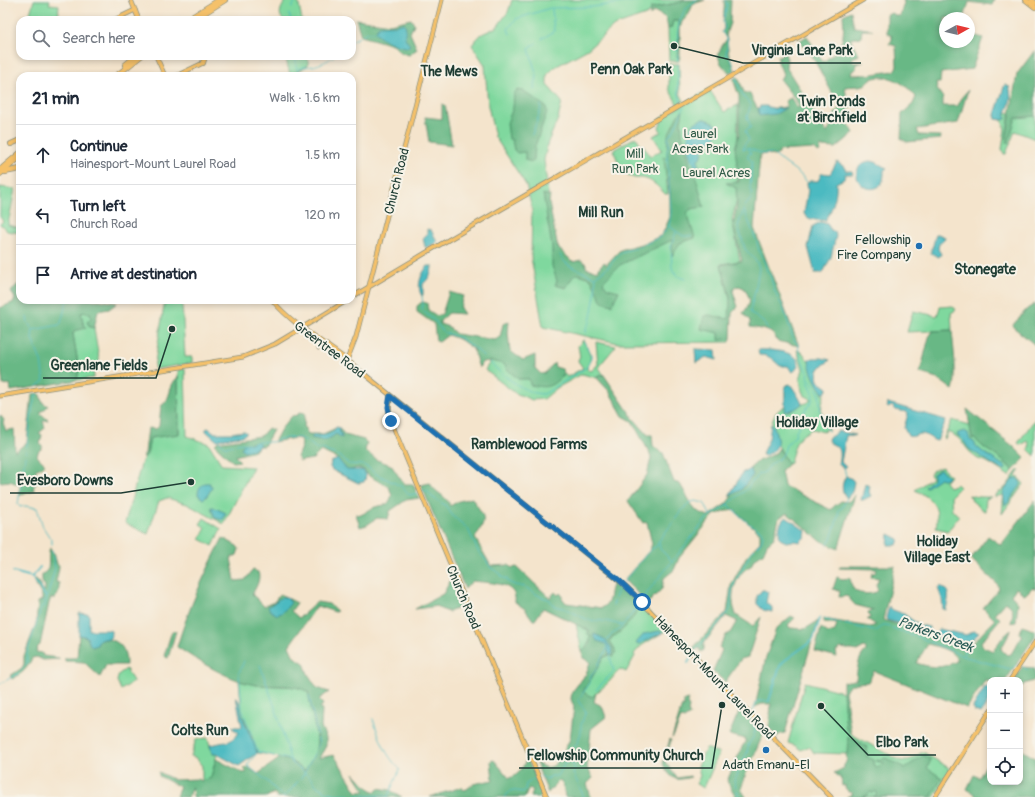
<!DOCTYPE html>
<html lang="en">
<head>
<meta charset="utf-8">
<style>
	body { margin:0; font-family:Pangolin,sans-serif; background:#f2f2f3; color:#1f2937 }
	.controls { position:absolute; right:12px; bottom:12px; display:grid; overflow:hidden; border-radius:8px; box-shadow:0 2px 6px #0003 }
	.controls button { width:36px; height:36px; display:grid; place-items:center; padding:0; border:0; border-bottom:1px solid #e0e1e3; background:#fff; color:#1f2937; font:20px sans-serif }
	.compass { position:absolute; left:939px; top:12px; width:36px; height:36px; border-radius:50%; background:#fff; box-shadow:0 2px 6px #0003; rotate:82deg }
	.stop { position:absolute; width:12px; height:12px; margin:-9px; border:3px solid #1f6fb2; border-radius:50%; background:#fff }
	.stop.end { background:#1f6fb2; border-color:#fff; box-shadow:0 1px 4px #0008 }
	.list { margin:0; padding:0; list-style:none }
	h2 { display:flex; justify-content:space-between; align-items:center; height:52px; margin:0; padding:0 16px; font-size:17px }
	h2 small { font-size:13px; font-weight:400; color:#747a83 }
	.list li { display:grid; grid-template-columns:26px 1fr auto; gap:12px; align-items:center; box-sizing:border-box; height:60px; padding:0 16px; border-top:1px solid #e0e1e3 }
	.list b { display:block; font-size:15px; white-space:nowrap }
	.list p { margin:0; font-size:13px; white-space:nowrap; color:#747a83 }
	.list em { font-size:13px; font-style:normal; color:#747a83 }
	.icon { flex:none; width:22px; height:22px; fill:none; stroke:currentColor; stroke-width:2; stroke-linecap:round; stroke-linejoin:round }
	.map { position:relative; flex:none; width:1035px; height:797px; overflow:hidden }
	.search { position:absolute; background:#fff; box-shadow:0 2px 6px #0003; left:16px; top:16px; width:340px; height:44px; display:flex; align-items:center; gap:10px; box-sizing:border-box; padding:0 14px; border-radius:12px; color:#747a83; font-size:15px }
	.panel { position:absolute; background:#fff; box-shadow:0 2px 6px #0003; left:16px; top:72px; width:340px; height:232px; border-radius:12px }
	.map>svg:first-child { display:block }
	.green { fill:#7fd89e; stroke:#4f8a69 }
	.forest { fill:#67b885; stroke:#437a5c; fill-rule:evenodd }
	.water { fill:#4bbac1; stroke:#357c7a }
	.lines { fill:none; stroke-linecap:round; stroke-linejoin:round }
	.stream { stroke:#4bbac1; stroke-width:1 }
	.canal { stroke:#4bbac1; stroke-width:2 }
	.major-casing { stroke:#8a9080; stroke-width:5 }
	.highway-casing { stroke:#8a9080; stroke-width:6 }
	.major { stroke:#f5c16b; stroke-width:3.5 }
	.highway { stroke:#f5c16b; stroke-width:4.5 }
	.route { stroke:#1f6fb2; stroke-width:5 }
	.poi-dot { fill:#1f6fb2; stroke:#f7f3e8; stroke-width:1.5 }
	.labels { text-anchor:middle; stroke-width:4; stroke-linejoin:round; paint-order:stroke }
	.park-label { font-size:13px; fill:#325c49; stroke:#f7f3e8 }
	.street-label { font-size:13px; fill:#1f3d34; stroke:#f7f3e8 }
	.poi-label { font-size:13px; fill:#1f3d34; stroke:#f7f3e8; text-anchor:end }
	.neighbourhood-label { font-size:14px; font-weight:bold; fill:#1f3d34; stroke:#f7f3e8 }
	.water-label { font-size:14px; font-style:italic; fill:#2a5c57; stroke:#f7f3e8 }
	.leader { fill:none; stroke:#1f3d34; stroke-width:1.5 }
	.callout-dot { fill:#1f3d34; stroke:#f7f3e8; stroke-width:1.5 }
	.callout-label { font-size:14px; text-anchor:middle; font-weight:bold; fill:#1f3d34; stroke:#f7f3e8; stroke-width:4; stroke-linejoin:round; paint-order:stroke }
</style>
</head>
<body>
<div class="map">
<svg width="1035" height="797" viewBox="0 0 1035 797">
	<rect width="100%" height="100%" fill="#f7f3e8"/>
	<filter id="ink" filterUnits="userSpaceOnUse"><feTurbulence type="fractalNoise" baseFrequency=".025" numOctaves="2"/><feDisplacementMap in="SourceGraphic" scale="8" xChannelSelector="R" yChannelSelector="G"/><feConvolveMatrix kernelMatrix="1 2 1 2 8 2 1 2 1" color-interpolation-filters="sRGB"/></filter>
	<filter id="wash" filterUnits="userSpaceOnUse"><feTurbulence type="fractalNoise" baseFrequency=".012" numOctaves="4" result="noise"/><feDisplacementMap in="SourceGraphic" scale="16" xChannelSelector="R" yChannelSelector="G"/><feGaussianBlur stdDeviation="0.9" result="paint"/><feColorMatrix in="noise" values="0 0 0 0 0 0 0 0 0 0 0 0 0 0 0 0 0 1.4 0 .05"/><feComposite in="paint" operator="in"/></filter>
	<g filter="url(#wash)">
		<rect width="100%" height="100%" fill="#f4e4cc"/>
		<g class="green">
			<path d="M34,0H50L49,4L59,5L58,17L62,18V20H28Z"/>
			<path d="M286,0H298L302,20H283C277,13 282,7 286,0Z"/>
			<path d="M512,0H685L682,2L659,6L646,15L614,26L588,49L555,67L547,75V85L562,102L558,119L548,142L544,160L548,193L547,220L561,254L598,285L607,271L671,235V204L664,157L668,194H665C658,187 653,180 642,178C638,178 634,179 630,176C621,172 617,158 613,150L636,137L641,145L644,146L650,156L662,150L653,136L661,132L659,127L661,123L660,118L709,89L724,112L738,105L737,199L732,220L740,261L721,264L730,299V342L618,343L543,327L531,257L532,209L526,185L495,137L488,106L485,65L472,45L480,35L497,27L508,12Z"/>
			<path d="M673,21H680L679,61H669L668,29L671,28Z"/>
			<path d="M285,56H308V65L299,71L290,74Z"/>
			<path d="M669,64H679L680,93L684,101L678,105L669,89Z"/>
			<path d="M1005,84L1009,86L1011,97L1006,112L1010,113L1006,139L1016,118L1035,116V139L1015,131L1006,154H1004L1002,149L1005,129L1002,120L996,119L995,115Z"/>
			<path d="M0,187L15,189L8,225L20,228V233L7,231L0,224L3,221L0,217Z"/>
			<path d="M165,300H184L182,302L185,357H192V363L156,369L154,368Z"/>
			<path d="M953,306L956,310L951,313L952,330L907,332L913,311L937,316L940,307Z"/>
			<path d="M86,312L90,314L91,318L87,322L90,327L94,328L100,365L93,367L94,378L77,380L79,370L73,334L83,323L81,313Z"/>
			<path d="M583,340C589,352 594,356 587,368L589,371L593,370L598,364L596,342L616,346L600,365L599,368L604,375H599L597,378L582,374L557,388L544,399L532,400L515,393L485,370L491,360L505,364L518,379L563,377L564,373L567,377L583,368L578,361L580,357L578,346Z"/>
			<path d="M797,350L803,353L809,362L830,360C824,364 813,371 818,381C820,384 825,387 828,389L822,392L824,396C819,410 822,417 829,430L825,429L824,432L812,429C794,439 795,445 790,463L788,464L778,445L768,454L762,455C765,450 767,445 769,440C774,425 768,415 785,406V386L790,384L802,404L807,403L811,399L804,395L802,391L800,379L803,369Z"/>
			<path d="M185,369L187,436L209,444L222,465L253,467L224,524L187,504L167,498L159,501L148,534L125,523L142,461L147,454L150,438L179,433L178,370Z"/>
			<path d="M1035,419V456L1028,449L1030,446L1028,441L1021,445L1018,443Z"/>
			<path d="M952,420L970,425L972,439H975C986,452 1003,457 1013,471L1009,476C1001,471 993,465 985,461C983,460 980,460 978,459C965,451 964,438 948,432L945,439L944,438Z"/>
			<path d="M942,467L950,476L945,482L949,487L957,484L960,487L951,496L952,510L959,516L948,531L936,528C940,507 933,499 915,490L932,478L930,474L933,470Z"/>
			<path d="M1018,470H1020L1016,475L1024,484L1002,514L1003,502L1002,495L995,497V495L1006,487Z"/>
			<path d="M969,495L979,497H991L986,499L985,511H984L971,500L972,498L969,496Z"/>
			<path d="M204,518L221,529L213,546L200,539L206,528L200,524Z"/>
			<path d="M642,605L667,630L641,646L634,654L635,656L626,672L620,669L609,682L592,697L583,693L604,657L610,655L613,657L615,649L610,641L612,637L624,628Z"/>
			<path d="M576,624L590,631V641L582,652Z"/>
			<path d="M126,669L133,681V682L121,690L117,681L119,674Z"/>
			<path d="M239,681L257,685L301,687L308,692L317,739L316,751L305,771C288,759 278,756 257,753L252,737L242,714Z"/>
			<path d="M805,682L843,692L846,729L851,734L901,761L909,760L923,752L949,768L948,769L951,771L934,797H857L835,773L847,770V754L814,753L810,747H808L801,750L796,746L788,743Z"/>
			<path d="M208,738L212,754H217L211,777L202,781V766L196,758L191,756L196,739Z"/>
			<path d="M706,748L719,753L704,788L696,784L700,776L698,766Z"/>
		</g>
		<g class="forest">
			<path d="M683,0H705L693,4L689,14L682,22L680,29V58L677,57L679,21H673L671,28L668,29L666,18L654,11L650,16L651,8L682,2Z"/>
			<path d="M724,0H731L730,23L726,34L729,55L735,70L730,73C716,61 715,54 727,39L722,32L724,28C722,19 725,10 724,0Z"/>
			<path d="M903,0H994L992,5L969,2L964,18H945V42H969V34L983,38L972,69L941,73L940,83H936L937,89L943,98V106H958L961,98L968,90L958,123L917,129L919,135L940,136L941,139L907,142L901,139L902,114L913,104L916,97C906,84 889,72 871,79C869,80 867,84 864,85C858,87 850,86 845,87L847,101L852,106L845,113V118L854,133L836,148L821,147L819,153L813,149L779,151V154L774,156L768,154L760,155L754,228L799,346L777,341C774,329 760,329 750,327V321L743,313C752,302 751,300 744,288L739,286L735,287L733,291L738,307L732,313L731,339L719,340V333L701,329L704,316L709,315L729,319L730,297L721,265L742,261L733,225L737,205L736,188L726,183L739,182L735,148L739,134V96L733,79L738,77L744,92L750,94L757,108C768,107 777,110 787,106L785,101L791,98L797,108L799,107L796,100L780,80L783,74L778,62V56H781L784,51L787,59L786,67L827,133L835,119V114L840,107L807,47L802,46L799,41L807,36L823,62C843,48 845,39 843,15L851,11L854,27L873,30H862L861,37L850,39L859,55L852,58L853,62H864L856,64V69L852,71L851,74L866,75L894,71L897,66L896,46L889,44L892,40V36L887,33V14L893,13L895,16H900L904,3Z"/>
			<path d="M356,19L390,24L411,19L414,24L410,33L417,49L409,55L402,53L393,45L361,36Z"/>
			<path d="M1035,50V116L1016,118L1008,143L1006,139L1017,74Z"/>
			<path d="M517,90L524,91L546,107L547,112L535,146L534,159L532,162L525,160V152L517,153L514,150L512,140L509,139L507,123L513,108L514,94Z"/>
			<path d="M442,104L445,105L446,110L452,145L429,142L425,117L442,119Z"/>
			<path d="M683,110L681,122L682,134L690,164L694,170L704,207L691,209L687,213L695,238L680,243L672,256V240L620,265L603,282L607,288L619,291L612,305L602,302L591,278L578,274L574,275L566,288L555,285L557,281L552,266V247L543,194L550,196L549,203L558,248L573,262L581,260L586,264V268L598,271L601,265L605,262L606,265L620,250L648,242L662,235L670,217V192L667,156L668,135L678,115Z"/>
			<path d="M18,284L20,285V300H100L117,303L109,309L98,311L94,328L90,327L87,322L91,318L90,314L86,312L81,313L83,323L86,328L74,331L73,334L79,370L77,380L11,391L10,384L3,385L1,367H0V308L14,302L15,298L11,292Z"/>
			<path d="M449,292L463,296L460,308L464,314L449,313L440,321V324L449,327L456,334L495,340L500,337L503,324L509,321L508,333L510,351L523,360L535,355V368L541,374L545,373L554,363L555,367L562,369L564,373C563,377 561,378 558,380C548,389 543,387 530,385L529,379H518L507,369L504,364L491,361L482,362L479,368L473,349L461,340L448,335L439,342L436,341L434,324L417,312V306L422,302L427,303L428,310L437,316L442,314Z"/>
			<path d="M1035,304V345L1012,326L1027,309Z"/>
			<path d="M952,330C953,345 958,377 953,390L937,378L920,373L929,337L933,331Z"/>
			<path d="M599,375H604L633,418L648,435H652L653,446L663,453L674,482L680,484L695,510L708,516L726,504L732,496H729L743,472H746L758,461L775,454L779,448L788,464L781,471L784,486L831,510C834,505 838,504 841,501C851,503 848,501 855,495L838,549L821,541L787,513L779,518L774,538L767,544L763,553L754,559L751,566C739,570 731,590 733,602C733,606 735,611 736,615L753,626L761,617L748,657L741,659L725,682L713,671L722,650L719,647L726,635L730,633L737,621L726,616L704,643V650L701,652L699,648L694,651L692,649L727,612L731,585L746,557L760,542V533L733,509L714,515L679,558L674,570L664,578L662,589L648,603L624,580L649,551L652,544L647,522L643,523L628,501L647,475L651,458L649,452L632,421L623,416L609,391L597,378Z"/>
			<path d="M178,377L179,434L150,438L147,454L144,458L143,456L145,453L148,428L156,429L159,426L161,406C172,400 168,384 178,377Z"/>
			<path d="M39,393L43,403L48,406L40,413L48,420L43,421L45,428L39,433L42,435L40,444L43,447L38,452L37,456L45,464L42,467L35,470C41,478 38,480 33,488L35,491L21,494L20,496V485L10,481L0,482V415L4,420L3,423L6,431L14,429L15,452L27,442L32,394Z"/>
			<path d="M967,409L1014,447L1025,458L1013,471C1003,457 986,452 975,439H972Z"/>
			<path d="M300,412L305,413L304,427L308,434H323L338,427L345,435L364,440L367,443L365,451L377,460L391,465L404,484H413L419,498L406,500L390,511L388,519L377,518L367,525L360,527L356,514L361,515C365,513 370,509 375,507C386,504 388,507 392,495L389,487L369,476L364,470L357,468L351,470L365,472V480L360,483L335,472L330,467L332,462L338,459L321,451L313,459L300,461L297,457L302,445L300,439L295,438L274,442L281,429L292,416L295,415L296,416Z"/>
			<path d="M268,428L273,430L264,446H259L255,451L235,456L240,461L233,462L215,445L217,442L261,436Z"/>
			<path d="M430,483C434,493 447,495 450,506L459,501L472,498C485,518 488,517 475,538L491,566L509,565L512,568L517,567L550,598L555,592L558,595L560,593L562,595V598L566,603L602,608C614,601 606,591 615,581L627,591L642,605C636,614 622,634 612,637L610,641L616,652L613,657L610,655L604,657L583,692L592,697L596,693L594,702L602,706L606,717L591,729L587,768L593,778L587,784L591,797H565L563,784L560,780L552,788L548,793L536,763L546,768L553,766L561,757L570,739L574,707L571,699L572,692L586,674L590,662L583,658L582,652L589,644L591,635H589L587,633L590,631L543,608L535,620H533L525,609L515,602C518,581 486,583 472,581L465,589L421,485Z"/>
			<path d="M1035,500V589L1033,587L1025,595L1016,588L1011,595L1018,603L1016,622L1011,623C1013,612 1015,608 1005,602L995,613L1000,619L981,642L983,647L993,651L1002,638L1012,629L1001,649L1007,655L1011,654L1022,636L1019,633L1023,626L1035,631V636L1006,680H990V682L986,679L967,708L874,671L868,682C858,683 851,682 845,691L851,734L846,729L843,692V682L856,680C857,671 858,656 866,651V648L864,647L857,651L841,648L836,651L837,657L815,651L821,628L828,633L835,631L837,624L824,622V619L870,627L876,625L867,619L870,618L868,612L874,610L855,605L847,596L839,597L840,591L833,589L837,577L842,579L850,578C851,581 851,585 853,588C856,595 872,595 878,591L876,585L879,578L871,577L872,573H875L877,569L839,568L840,566H895L883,620L959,644L973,643L995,620L983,608L999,589L998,585L971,559L988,536L1001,545ZM928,644C938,647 955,650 957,661C942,669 932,668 916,663Z"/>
			<path d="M223,538L237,546L239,549L237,555L231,558L235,581L245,580L253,570L258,572C261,579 256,588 252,594L264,606L274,602L280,594L297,603L291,611L299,618L317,602L329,604L337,611L335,612L317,606L289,646L294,657L304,663L308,674L317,688L329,692L319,699L323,705L320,707L322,711L321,727L326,738V746L319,758L334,755L357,792L365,791L354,773L367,787L375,792L378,788L390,790L402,797H277L274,793L266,797H193L192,786L188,797H177L176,796L180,787L159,776V772L174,780L197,779L202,781L211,777L216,759L243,773L247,772L244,769L247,767L258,774L280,758L291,761L305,771L316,751L317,739L308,692C294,683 273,687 257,685C232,682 198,661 177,647C188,609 205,573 223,538Z"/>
			<path d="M50,548L51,549V552L54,553L57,564L59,565C59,570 57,576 56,582L59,583C59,590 59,595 54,599L51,598L49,603L40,645L37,648L36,652L42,653L43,656L59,658V659L43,660L37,657L32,658C28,668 22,674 12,679L10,676L22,668L24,664V656L37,621C35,616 39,608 38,602L42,600V596L33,580L35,579H36L44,591H45V585L42,583V574C53,570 46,557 50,548Z"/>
			<path d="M448,567L463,604V606L449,612L440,609L438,606L415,609L443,594L452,578Z"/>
			<path d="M791,616L795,618L788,625L790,628L805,629L818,621L785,733L780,734L777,737L769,728L771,704H762L755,707L766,657L776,629Z"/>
			<path d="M172,631H176L168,658L164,656Z"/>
			<path d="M79,635L87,637L90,645L92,647L97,645L100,639C119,639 126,646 126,665H106L100,677L84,662L65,661V658H77Z"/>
			<path d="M1022,667L1034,668L1035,678L1033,681L1024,684L1020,689V680H1014Z"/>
			<path d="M688,699L687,704L689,707L688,711L690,715L684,719L681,718L674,735L672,738L682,706L684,707V700Z"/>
			<path d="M740,709L742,710L764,732L745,776L741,789L746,797H736L727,781L743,745L746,742V739L729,735Z"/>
			<path d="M848,736L867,747V757L874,760V761L873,764L876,768L881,766L884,763L876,761L877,760L886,758L905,768L924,755L931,760L927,768L942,778L931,797H874L877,794L876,791L872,794V792H870L867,796H864L865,797H848L847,796H849L853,794L851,792H848V791L845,788V785L842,786C841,779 842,775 834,773L844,768V765C847,762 847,758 846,754H847Z"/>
			<path d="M670,739L671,740L665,762L677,778L690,776L691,777C686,778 680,780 676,779C671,777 664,769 663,763Z"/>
			<path d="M1020,749L1035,758V797H977L973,793L967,789L974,775L979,778L986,765L990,768V782H1020Z"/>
			<path d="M527,758L543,797H531L533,790L529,788L525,797H430L462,787L463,790L467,789L473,784L493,780L491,761L494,760L509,778C519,776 523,767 527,758Z"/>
		</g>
		<g class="water">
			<path d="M404,23L406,27C405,36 403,37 410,45L408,47C400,48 378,38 375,31L379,26L397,25Z"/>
			<path d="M1005,84L1009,86C1011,93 1011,99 1009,106C1007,111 1005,113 1006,119L1002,120L996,119L995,115Z"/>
			<path d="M760,106H766L775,109L786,108L776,114L759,116L758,109Z"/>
			<path d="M703,119C713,119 723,129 714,138C711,141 707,143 703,145L702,156L698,159L699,165L696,167C692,163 692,158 690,153C686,139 687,123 703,119Z"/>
			<path d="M871,161C878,162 881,166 887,168L884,170C884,174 884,179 882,183C877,191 866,190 860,183C852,173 860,161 871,161Z"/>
			<path d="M837,162L846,168V171H852L853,174H845L844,179L836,183C837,192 834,204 830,212C828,216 826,216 826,220C819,221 808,220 804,214L808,190L807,183L809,181H818L822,173L830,174Z"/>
			<path d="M821,222L827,224L831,230L835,232L836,236L831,257L824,271L822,273H815L808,247L813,226Z"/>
			<path d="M427,229L431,230L437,241L436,243L428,247H425L423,238L427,234Z"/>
			<path d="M936,234H938L945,237L944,240L939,244L938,249L941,254L939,257L931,253Z"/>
			<path d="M428,266H432C432,273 428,280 423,284V295L422,296C416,287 421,273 428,266Z"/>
			<path d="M695,349L716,350L717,360L706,357L696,363Z"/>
			<path d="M758,350C767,349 802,351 798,365C797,369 795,371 792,372L788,366H780C772,359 770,355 759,355Z"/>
			<path d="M813,358H822L830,360C822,367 815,367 818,381L828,388L825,393H823C817,386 809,369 809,360Z"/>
			<path d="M790,384C792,386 801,400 802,404L795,409L785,412V386Z"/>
			<path d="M888,403L946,420L937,441C931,440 928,434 921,434C916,434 914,438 908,436L904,428L908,414L906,412L896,410L892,406L888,408L887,406Z"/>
			<path d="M771,424L774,426C778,441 782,449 764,456L762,453L769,439Z"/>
			<path d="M336,427L340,428L339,431L342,435V438L336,434C324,443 324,440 311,438L313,435C322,436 332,436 336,427Z"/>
			<path d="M208,428L215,433H231L244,431L247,433L242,436L216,440L206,431V429Z"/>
			<path d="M838,431L855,435L853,436L849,435L846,436L841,462L846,467L844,468L838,464C839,458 841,451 836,446C833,444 830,444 828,440L829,437L832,436Z"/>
			<path d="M964,431L968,433L970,440L974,442L976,446L983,452L1006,467V469L1004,470L1000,469L969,449L962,439L957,435L958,433Z"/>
			<path d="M258,442L260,445L255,449L244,451L241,448L244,444Z"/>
			<path d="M338,459L347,470H360L364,471L366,476L364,482L358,483L332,470L330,467L331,462Z"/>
			<path d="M749,469L751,470L753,475L741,490L729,496L743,472H746Z"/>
			<path d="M940,469L948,476L947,479L944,480L940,478L927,487H925L933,479V474Z"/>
			<path d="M846,476L852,479L854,482L852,492L847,498C841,492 841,484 846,476Z"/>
			<path d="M1014,478C1018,477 1021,482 1021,485L1007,504L1005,505L1003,492Z"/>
			<path d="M205,483H210V486H212V488L207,496L203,499L198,495C198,489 200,486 205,483Z"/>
			<path d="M865,484L870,486L869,492L871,496L863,500H861Z"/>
			<path d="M211,507H213L226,513L223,520L215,518Z"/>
			<path d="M786,517L806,531L805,537L800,542L793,541L786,542L780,539C778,532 779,521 786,517Z"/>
			<path d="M889,534L899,539L897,545H888Z"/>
			<path d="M940,586C952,591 948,599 946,610L943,609L942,599L938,588Z"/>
			<path d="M762,590H764L768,592L766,603L772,607V612L763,610L757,604V596Z"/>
			<path d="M282,597H287L291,603L282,613L277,615L271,611L268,607Z"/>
			<path d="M889,606L893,610L904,614L919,625L929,627V632H928L887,620L886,618Z"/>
			<path d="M79,613L89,614V630H109L111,631V637L109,639H100L97,645L92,647L90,645L87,637L79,635Z"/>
			<path d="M939,629L966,635L974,631L979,633L970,642L955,641L938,635L937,633Z"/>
			<path d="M659,631H662V633L647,640L640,644L636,643L644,634Z"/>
			<path d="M594,634C605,638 610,643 613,653L612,655H610L608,651L607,644L597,641L594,636Z"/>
			<path d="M988,686L990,687V699L981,713L974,711L973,707L985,687Z"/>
			<path d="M236,697C241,703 240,708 242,715C246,728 253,739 257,753L239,766L217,754H212L210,745L230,741L239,733L231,727H242Z"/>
		</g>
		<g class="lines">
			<g class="stream">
				<path d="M725,0L727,5L723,22L725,28L722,32C729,42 728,42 726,54L733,63V70L734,72"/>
				<path d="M292,8L296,0"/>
				<path d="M289,14L291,20"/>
				<path d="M510,34L508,29L516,19L550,8L592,7L643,0"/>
				<path d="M542,39L554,31L552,9"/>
				<path d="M352,41L368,32H376"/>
				<path d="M296,56V66L300,76"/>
				<path d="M678,61C677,39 674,12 697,0"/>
				<path d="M678,64V90L681,103"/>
				<path d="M298,70C302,66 307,67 313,66C321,64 328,61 334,56"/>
				<path d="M736,76L737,82L744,98L751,104L747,117L751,127L745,131L749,140L747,142L745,143L743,149L747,148L764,154L772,153C783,164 798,169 807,182"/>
				<path d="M535,90L534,88L537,77L529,49L536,43"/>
				<path d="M532,135L540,112L541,105"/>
				<path d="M749,150L751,153L748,155V158L752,161V163L750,189L752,193L751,199L745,206L738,226L745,249L757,262L759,268L756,287L750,311L752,314L763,322L769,331"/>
				<path d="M669,226L683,236H691"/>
				<path d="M676,232L671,247L672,268L677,276L685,279"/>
				<path d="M560,255C565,268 584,271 595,277"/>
				<path d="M422,296L423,304L422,310L436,322L443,332L460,338L477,350L485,358"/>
				<path d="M27,317L28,323L33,330"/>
				<path d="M33,330L32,339L41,361L44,381L36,387"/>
				<path d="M33,330L59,325L61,323L67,300"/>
				<path d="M586,333V328L590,322L595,295L596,276L608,267L621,252L636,248L660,237L669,226L671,212L667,152L669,143L668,137L674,130L684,107"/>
				<path d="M490,362C500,374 527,395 544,394L587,367L591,358V354L585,344L584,339"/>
				<path d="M808,377L819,392L821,419L828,431"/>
				<path d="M37,393L33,405L18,504L20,507L25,506L37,508L43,527L52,541V544"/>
				<path d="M218,440L226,447L236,444L249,443"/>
				<path d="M253,443C259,441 265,442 271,442C274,442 277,440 280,439C300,436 302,437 317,449H323L328,452L340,456L348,464L363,465L367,467L376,474L401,486L409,495L419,493"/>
				<path d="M844,467L846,476"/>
				<path d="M422,491H427L432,497L445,505L453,516L468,529L478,551L485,559L491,568L501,574L502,577L507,579L508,582L515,585L525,587L541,597L549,599L554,606L564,608L588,620L605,621L622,625"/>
				<path d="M659,541L660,549L672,561"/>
				<path d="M827,546L831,539L839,514L838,510L842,508L847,498"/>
				<path d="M32,577L34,580"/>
				<path d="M624,582L627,577L650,550L657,546L658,542L683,509L690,502L696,501L704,503L706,506L710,515"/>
				<path d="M613,605L618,590L622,586"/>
				<path d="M44,609L55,568L52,550"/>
				<path d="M824,619L874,631H876L883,626H886L916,636L966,657L1010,669L1018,665"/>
				<path d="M607,641L612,634L619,630L631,615L650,589L708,517L726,506L748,488L751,482L756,479L758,474L765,472L770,465L781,457L784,452L786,445L795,436L796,431L799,426V419L812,401L813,391L807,380L809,373L806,370L799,352L798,344L794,340L791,332L783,307L777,297V295L775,292L770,275L767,271L765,263L759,251L757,242L744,210"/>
				<path d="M696,650L730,610L732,589L735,582L752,551L761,542L763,536L761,531L748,523L728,505"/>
				<path d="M964,655V641"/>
				<path d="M244,661L239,673L242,709L252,736"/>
				<path d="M260,665L277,713L290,759"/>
				<path d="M1022,666C1026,670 1030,671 1035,667"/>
				<path d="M0,684L19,673L27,663V653L44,599L48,596"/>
				<path d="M596,690L614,671L610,657L611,654"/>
				<path d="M752,713L757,701H769"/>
				<path d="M752,718L755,729"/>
				<path d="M373,719C379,737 386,757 400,769L388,796"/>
				<path d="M253,739L258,752L291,760L292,763L309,776L317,786L327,792L336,794H345L352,797L363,795L368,796L382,795L389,797"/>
				<path d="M258,752L247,765L267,781L281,795L285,797"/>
				<path d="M540,776L547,780L551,776H558L566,761L571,760"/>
				<path d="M285,797L304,774L319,744L309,695"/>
				<path d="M505,797L511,790L523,792L525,790L526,784L537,777"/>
				<path d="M584,797L573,773L575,768L571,762L574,757L573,748L577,744L581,733V725L586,711L580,704L578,700L590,683L591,676L596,670L599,663L605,653L607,649L606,644"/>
				<path d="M739,797L734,780L737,776L741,764L747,753L749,743L753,738L755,731V722"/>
			</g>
			<g class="canal">
				<path d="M13,572L32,577L40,567"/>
				<path d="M34,580L46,597"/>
				<path d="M688,663L691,657"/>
				<path d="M769,701L780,666L784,661L813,640L820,618"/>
			</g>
		</g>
	</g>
	<g filter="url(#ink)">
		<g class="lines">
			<defs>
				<g id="major">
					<path d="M131,0L139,20"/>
					<path d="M114,20L135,10"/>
					<path d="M782,48L789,52"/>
					<path d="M156,56L165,76"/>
					<path d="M176,76L203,63"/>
					<path d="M352,297L429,251L863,0"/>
					<path d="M272,300C293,325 322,341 347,360L628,588L831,797"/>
					<path d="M319,348L327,345"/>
					<path d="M347,360L356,337L442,0"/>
					<path d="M390,395L389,414L395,431L547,797"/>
					<path d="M0,396L243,357L275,344L348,300"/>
					<path d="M1010,680L1035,642"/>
					<path d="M935,797L990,711"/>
				</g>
				<g id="highway">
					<path d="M1026,0L1035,7"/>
					<path d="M1032,0L1035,3"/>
					<path d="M187,20L219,0"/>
					<path d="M193,20L225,0"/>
					<path d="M203,63L205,56"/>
					<path d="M125,65L136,56"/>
					<path d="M116,76L141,56"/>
					<path d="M11,144L20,140"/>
					<path d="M0,170L20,153"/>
					<path d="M5,172L20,169"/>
					<path d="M0,174L20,157"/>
				</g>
			</defs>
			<use href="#major" class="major-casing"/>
			<use href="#highway" class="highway-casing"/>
			<use href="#major" class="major"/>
			<use href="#highway" class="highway"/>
		</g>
	</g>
	<g class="lines" filter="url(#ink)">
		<path class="route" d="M391,421L388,407L390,396L619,580L642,602"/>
	</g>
	<g class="poi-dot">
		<circle cx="919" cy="246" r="4"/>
		<circle cx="766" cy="750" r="4"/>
	</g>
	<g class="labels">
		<g class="park-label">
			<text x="700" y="138">Laurel<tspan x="700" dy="15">Acres Park</tspan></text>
			<text x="635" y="158">Mill<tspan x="635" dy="15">Run Park</tspan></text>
			<text x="716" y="177">Laurel Acres</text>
		</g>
		<g class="street-label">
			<text transform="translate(396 181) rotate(-76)" y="5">Church Road</text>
			<text transform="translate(330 349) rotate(37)" y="5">Greentree Road</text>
			<text transform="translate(464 597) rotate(67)" y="5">Church Road</text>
			<text transform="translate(715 677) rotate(46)" y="5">Hainesport-Mount Laurel Road</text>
		</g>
		<g class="poi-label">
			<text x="911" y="244">Fellowship<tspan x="911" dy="15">Fire Company</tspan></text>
			<text x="766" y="769" text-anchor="middle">Adath Emanu-El</text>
		</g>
		<g class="neighbourhood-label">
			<text x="631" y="74">Penn Oak Park</text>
			<text x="449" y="76">The Mews</text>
			<text x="832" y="106">Twin Ponds<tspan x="832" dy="16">at Birchfield</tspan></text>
			<text x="601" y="217">Mill Run</text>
			<text x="985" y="274">Stonegate</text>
			<text x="817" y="427">Holiday Village</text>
			<text x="529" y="449">Ramblewood Farms</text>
			<text x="937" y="546">Holiday<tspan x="937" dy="16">Village East</tspan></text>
			<text x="200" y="735">Colts Run</text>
		</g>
		<g class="water-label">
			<text transform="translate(936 634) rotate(20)" y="5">Parkers Creek</text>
		</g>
	</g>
	<path class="leader" d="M674 46L743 63H861M172 329L156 378H43M191 482L121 493H10M821 706L868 755H936M722 705L712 768H519"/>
	<g class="callout-dot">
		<circle cx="674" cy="46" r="4"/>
		<circle cx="172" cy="329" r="4"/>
		<circle cx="191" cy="482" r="4"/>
		<circle cx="821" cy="706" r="4"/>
		<circle cx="722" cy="705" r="4"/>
	</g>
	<g class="callout-label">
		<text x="802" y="55">Virginia Lane Park</text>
		<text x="99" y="370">Greenlane Fields</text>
		<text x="65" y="485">Evesboro Downs</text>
		<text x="902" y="747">Elbo Park</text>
		<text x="615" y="760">Fellowship Community Church</text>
	</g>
</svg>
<div class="controls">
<button>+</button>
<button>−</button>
<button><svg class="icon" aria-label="locate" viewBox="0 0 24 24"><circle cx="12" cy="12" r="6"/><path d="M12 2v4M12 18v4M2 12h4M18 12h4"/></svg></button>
</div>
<svg class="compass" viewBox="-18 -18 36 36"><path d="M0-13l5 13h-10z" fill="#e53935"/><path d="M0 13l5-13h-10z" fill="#747a83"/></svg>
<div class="stop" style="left:642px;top:602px"></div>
<div class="stop end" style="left:391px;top:421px"></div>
<div class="search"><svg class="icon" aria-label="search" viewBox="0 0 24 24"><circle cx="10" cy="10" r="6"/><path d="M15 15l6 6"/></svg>Search here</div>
<section class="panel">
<h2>21 min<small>Walk · 1.6 km</small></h2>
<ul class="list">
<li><svg class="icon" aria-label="ahead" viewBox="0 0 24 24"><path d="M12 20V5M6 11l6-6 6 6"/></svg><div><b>Continue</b><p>Hainesport-Mount Laurel Road</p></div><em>1.5 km</em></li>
<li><svg class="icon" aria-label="left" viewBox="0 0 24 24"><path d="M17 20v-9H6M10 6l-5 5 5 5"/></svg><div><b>Turn left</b><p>Church Road</p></div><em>120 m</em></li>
<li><svg class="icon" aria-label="arrive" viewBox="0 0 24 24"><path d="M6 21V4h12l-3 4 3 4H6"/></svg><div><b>Arrive at destination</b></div></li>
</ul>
</section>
</div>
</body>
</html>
